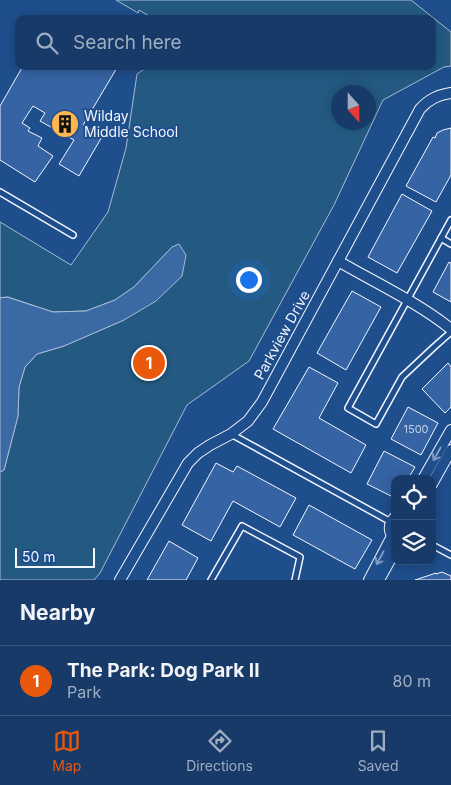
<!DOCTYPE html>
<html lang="en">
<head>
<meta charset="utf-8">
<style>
	body { margin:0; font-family:Inter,sans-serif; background:#20416f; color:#f1f3f6 }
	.controls { position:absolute; right:15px; bottom:15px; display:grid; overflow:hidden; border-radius:10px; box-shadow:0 2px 12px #0003 }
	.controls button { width:45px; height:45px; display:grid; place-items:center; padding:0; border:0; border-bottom:1px solid #36547d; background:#173a69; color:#f1f3f6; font:25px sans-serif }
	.compass { position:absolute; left:331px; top:85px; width:45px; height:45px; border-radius:50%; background:#173a69; box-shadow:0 2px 12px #0003; rotate:159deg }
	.scale { position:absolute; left:15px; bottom:12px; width:80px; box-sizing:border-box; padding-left:5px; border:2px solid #f2f6ff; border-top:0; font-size:14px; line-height:18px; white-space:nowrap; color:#f2f6ff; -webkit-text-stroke:4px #1f4e8c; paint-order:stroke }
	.you { position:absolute; left:248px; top:279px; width:18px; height:18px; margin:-12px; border:4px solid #fff; border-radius:50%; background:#1a73e8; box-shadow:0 0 0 8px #1a73e833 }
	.badge { display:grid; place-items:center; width:32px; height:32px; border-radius:50%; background:#ea580c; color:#fff; font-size:16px; font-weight:700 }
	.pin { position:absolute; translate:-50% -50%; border:2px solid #fff; box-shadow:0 1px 5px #0006 }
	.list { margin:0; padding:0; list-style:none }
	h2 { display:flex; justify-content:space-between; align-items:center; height:65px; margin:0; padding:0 20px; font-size:21px }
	h2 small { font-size:16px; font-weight:400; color:#9eadc0 }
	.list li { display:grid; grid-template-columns:32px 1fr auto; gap:15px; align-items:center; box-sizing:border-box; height:70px; padding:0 20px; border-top:1px solid #36547d }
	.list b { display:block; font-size:19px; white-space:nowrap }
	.list p { margin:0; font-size:16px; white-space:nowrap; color:#9eadc0 }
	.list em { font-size:16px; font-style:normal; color:#9eadc0 }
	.icon { flex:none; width:28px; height:28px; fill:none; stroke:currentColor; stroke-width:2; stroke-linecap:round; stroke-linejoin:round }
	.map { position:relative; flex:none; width:451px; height:580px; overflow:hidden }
	.search { position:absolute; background:#173a69; box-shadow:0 2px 12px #0003; left:15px; right:15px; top:15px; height:55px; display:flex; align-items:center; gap:12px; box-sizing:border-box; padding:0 18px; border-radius:10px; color:#9eadc0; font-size:19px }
	.sheet { height:135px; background:#173a69 }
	nav { display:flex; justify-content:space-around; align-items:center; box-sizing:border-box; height:70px; border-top:1px solid #36547d; background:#173a69; font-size:14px; color:#9eadc0 }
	nav a { display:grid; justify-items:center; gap:2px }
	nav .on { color:#ea580c }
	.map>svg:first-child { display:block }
	.green { fill:#245a82; stroke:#a8bbd7; fill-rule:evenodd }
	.water { fill:#3b69a3; stroke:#a8bbd7 }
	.building { fill:#3563a3; stroke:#f2f6ff }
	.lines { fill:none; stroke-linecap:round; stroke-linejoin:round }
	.service-casing { stroke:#f2f6ff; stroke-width:8 }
	.minor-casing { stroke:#f2f6ff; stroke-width:12 }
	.service { stroke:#1f4e8c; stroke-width:5 }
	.minor { stroke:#1f4e8c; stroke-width:10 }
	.oneway { stroke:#7e9ac0 }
	.labels { text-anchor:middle; stroke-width:4; stroke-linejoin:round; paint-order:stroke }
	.number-label { font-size:11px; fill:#c3d1e8 }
	.poi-label { font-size:14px; fill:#f2f6ff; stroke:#1f4e8c; text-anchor:start }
	.street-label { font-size:14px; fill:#f2f6ff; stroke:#1f4e8c }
</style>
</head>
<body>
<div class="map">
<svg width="451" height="580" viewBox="0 0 451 580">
	<rect width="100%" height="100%" fill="#1f4e8c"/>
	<path class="green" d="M116,0H411L451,32V66L444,67L383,100L334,205L249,361L187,405L100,573L94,580H0V472L4,470L18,416L19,387L25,367L37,354L64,346L124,320L172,247L134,287L115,300L86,311L53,312L8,297L0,298V222L71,265L108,212L126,148L137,74L149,66H432V19H154L139,10L138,13ZM338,92H368V122H338Z"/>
	<path class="water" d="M179,244L186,255L182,276L156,301L124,320L64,346L37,354L25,367L19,387L18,416L4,470L0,472V298L7,297L53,312L86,311L115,300L134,287L172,247Z"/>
	<g class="building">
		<path d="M23,66H118L83,125L103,135L79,176L59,164L74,140L40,121L45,113L33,106L22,123L30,128L28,131L42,138L38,146L53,156L35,182L0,160V106Z"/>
		<path d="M451,128V175L436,202L406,186L433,137L435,138L437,133L443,130Z"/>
		<path d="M402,194L432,211L397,273L368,257Z"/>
		<path d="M449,262L451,263V302L433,292Z"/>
		<path d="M352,291L381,307L346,370L317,353Z"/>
		<path d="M448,363L451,367V407L445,413L422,389Z"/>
		<path d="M309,367L338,383L319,418L366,445L351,473L273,429Z"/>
		<path d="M408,407L438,423L421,455L391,439Z"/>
		<path d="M384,451L415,467L408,479H395V498L367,484Z"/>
		<path d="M216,463L233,472L237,466L296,498L280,527L233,501L211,541L182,525Z"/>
		<path d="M309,505L372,540L355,569L293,535Z"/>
		<path d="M169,541L198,558L186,580H147Z"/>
		<path d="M442,572L451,576V580H415L436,573V574Z"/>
	</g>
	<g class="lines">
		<defs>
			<g id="service">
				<path d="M0,192L73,235"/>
				<path d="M451,220L348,408L376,424L402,377L434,347L451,332"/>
				<path d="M441,238L451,244"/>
				<path d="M231,434L391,522"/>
				<path d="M432,545L451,555"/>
				<path d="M211,580L242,526L300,557L295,580"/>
			</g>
			<g id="minor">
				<path d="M338,261C376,283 417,302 451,329"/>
				<path d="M423,479L451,430"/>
				<path d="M432,484L451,450"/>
				<path d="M395,517C388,524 388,532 395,539"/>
				<path d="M120,580L188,463L198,453L210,445L231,434L248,421L262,402L420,109C429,99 438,95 451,93"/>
				<path d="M369,580L392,536"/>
				<path d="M379,580L395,551"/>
			</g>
		</defs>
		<use href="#service" class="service-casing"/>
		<use href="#minor" class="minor-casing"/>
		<use href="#service" class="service"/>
		<use href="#minor" class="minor"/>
	</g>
	<defs><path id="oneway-shaft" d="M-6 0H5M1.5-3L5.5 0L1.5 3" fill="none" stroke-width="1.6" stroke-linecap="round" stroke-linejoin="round" transform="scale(1.25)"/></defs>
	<g class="oneway">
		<use href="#oneway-shaft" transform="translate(437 454) rotate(119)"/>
		<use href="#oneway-shaft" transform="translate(380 558) rotate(118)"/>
	</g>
	<defs>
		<symbol id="building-disc" viewBox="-11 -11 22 22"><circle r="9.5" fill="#ffb74d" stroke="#1f4e8c"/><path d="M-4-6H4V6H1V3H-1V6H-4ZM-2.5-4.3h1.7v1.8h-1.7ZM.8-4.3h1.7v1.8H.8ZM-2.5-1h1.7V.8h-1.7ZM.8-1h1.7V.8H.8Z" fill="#111"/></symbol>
	</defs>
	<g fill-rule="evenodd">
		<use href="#building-disc" x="49" y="108" width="32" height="32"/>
	</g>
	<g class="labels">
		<g class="number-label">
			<text x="416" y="433">1500</text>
		</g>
		<g class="poi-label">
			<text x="84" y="121">Wilday<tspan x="84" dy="16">Middle School</tspan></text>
		</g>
		<g class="street-label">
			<text transform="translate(282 335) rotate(-61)" y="5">Parkview Drive</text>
		</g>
	</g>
</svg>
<div class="controls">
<button><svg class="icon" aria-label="locate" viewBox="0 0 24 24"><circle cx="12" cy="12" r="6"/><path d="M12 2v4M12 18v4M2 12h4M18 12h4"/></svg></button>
<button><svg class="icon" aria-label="layers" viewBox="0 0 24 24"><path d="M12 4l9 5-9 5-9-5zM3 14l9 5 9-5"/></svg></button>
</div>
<svg class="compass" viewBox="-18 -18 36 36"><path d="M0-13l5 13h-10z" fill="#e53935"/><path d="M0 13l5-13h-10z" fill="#9eadc0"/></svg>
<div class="scale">50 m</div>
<div class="you"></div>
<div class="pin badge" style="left:149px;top:363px">1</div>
<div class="search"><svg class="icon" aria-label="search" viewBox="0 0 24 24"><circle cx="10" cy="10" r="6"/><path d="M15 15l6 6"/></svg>Search here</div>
</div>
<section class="sheet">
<h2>Nearby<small></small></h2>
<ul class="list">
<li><span class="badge">1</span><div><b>The Park: Dog Park II</b><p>Park</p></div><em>80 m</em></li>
</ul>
</section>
<nav>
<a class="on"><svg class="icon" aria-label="map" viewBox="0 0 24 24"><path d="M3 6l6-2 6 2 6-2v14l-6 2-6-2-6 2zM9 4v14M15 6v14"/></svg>Map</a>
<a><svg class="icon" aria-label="directions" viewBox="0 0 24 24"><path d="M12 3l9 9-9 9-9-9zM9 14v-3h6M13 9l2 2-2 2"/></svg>Directions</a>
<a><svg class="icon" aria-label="saved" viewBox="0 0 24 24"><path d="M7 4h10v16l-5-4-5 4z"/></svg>Saved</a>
</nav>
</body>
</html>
